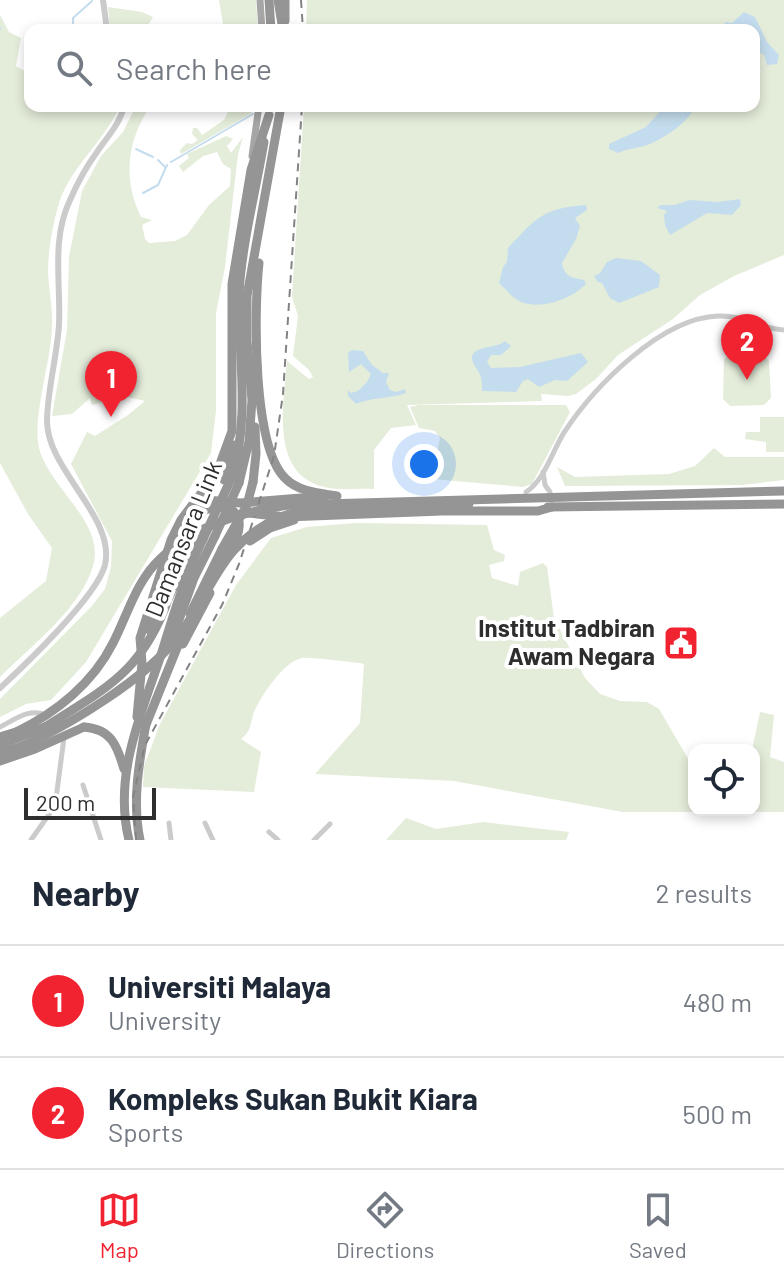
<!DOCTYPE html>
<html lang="en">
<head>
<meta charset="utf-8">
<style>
	body { margin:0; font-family:Barlow,sans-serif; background:#f6f6f7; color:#1f2937 }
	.controls { position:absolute; right:24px; bottom:24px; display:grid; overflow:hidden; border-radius:16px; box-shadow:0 4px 12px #0003 }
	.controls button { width:72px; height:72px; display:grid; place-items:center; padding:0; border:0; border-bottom:2px solid #e0e1e3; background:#fff; color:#1f2937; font:40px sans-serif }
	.scale { position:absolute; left:24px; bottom:20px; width:132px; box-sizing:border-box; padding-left:8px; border:4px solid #2e2e2e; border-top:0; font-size:22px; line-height:28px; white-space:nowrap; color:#2e2e2e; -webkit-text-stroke:6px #fff; paint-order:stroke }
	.you { position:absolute; left:424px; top:464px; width:28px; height:28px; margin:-20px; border:6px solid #fff; border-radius:50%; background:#1a73e8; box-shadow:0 0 0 12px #1a73e833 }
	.badge { display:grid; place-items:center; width:52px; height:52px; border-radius:50%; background:#f12330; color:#fff; font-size:26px; font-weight:700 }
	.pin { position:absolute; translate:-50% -66px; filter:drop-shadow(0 2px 4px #0008) }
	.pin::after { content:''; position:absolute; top:42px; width:28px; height:24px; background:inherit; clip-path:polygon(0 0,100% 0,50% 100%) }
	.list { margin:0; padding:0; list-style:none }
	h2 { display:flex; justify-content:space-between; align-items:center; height:104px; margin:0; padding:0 32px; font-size:34px }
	h2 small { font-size:26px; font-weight:400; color:#747a83 }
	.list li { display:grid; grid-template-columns:52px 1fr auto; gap:24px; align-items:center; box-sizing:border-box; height:112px; padding:0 32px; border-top:2px solid #e0e1e3 }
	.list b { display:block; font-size:30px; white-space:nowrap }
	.list p { margin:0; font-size:26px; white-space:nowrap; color:#747a83 }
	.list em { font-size:26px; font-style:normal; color:#747a83 }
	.icon { flex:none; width:44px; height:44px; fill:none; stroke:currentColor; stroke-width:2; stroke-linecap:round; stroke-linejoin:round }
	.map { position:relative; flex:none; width:784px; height:840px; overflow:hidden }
	.search { position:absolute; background:#fff; box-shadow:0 4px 12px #0003; left:24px; right:24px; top:24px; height:88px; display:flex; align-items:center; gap:20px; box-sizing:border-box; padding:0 28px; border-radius:16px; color:#747a83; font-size:30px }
	.sheet { height:328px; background:#fff }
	nav { display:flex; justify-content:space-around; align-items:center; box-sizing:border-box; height:112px; border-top:2px solid #e0e1e3; background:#fff; font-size:22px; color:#747a83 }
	nav a { display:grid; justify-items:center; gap:4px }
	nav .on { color:#f12330 }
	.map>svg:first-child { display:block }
	.green { fill:#e4ecda }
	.water { fill:#c4ddee }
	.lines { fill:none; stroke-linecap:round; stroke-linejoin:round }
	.stream { stroke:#c4ddee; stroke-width:2 }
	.minor { stroke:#cbcbcb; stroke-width:5 }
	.tertiary { stroke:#cbcbcb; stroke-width:6 }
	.primary { stroke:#a6a6a6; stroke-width:7 }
	.motorway { stroke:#959595; stroke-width:9 }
	.rail { stroke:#838383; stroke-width:2; stroke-dasharray:8 6; stroke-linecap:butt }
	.motorway-bridge { stroke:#959595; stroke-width:9 }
	.labels { text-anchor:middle; stroke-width:8; stroke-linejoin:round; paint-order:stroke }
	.street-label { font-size:24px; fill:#2e2e2e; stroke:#fff }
	.poi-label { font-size:24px; font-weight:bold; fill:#2e2e2e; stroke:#fff; text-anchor:end }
</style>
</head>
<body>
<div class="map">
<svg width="784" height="840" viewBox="0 0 784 840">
	<rect width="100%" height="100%" fill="#fff"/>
	<g class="green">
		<path d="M219,0H256L258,30H224Z"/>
		<path d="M307,0H784V255L734,276L700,295L673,319L618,355L596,379L576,394L568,396L541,394L542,401L407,405L416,425L391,428L374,450V489C359,488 339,491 324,487C269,474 284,403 287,361L309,379L313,377L309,370L293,356L298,316L292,297L304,106H754V30H306Z"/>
		<path d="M108,7L142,12L153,17L145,30H110Z"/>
		<path d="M0,15L9,32L21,38L16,66L30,74V106H116L119,108C104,141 72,166 60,200C53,222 48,250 48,272C49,291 53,309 52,327C51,362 32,418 39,448C49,488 106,523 93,566C81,608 31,646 0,677V618L46,581L52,548L28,514L0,463Z"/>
		<path d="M231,106H252V113L181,154L180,150L187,143L192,144L198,140L192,134L193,128H197L202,135L224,120Z"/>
		<path d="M135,108H143L146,113C126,146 124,183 141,217L152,220L142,225L145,239L149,243L175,241L187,235L209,205L230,186L231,169L223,164L217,152L203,156L183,172L179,166L189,158L187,154L226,136L233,139L227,146L231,153L243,137L238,154L225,267L216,313V410L211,453L86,662L51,700L26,704L0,717V699L91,607L105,589L111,567L112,541L71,464L87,432L95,436L128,415L145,401L123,396L92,405L90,398L72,414L52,416L67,330L69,257L82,191L101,156L123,132Z"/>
		<path d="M732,351H760L769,361L771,398L764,405L730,406L723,399L724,360Z"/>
		<path d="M419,405H566L570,412L532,484L523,487L432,479L440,438L435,431L419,428L410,407Z"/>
		<path d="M760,417H784V452H766V442L745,439L746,432H760Z"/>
		<path d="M714,448L725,457H784V480L742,485L565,486L557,467L575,477L669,474L695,466Z"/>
		<path d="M356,523L487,525L494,550L505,555L504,561L489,565L492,578L518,586L520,572L543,563L547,567L554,618L585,678L600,694L620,701L647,702L659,709L693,767L694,810H754V750H752L760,712L774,715L770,757L784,762V812H623L454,781L315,774L360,723L364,664C354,662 309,657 302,658C284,661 261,696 254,712C250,724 251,732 241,739L261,752L254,792L143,787L144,766L160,724L236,585L271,538L307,527Z"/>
		<path d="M406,818L436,829L483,822L569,832L566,840H386Z"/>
	</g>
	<g class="water">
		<path d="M744,12L755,17L767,42L779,55L777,64L767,65L764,55L759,52L754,57V30L724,28L725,22L732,23Z"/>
		<path d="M665,106H695C689,122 666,137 650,144C640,148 629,148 618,153L609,149V144L646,127Z"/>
		<path d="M740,199L741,205L732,215L707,213L670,235L665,225L664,215L667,211L657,208L661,205H675L689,200L718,202Z"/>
		<path d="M586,205L587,210L575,218L580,226L576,239L562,263C564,276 572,278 584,280L586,284C572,299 539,311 519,301C512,298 506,289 499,283L503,267L507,262L508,248C536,218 543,208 586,205Z"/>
		<path d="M616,258L641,261L660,275L659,287L619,303L610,298L602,283L598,282L594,276L600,273L607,262Z"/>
		<path d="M505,341L511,346L501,355H491L487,362L491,368L520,367L581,353L588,362L567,381L555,380L539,387L528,379L523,381L516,392L482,391C482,386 482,382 481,377C479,371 473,365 472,359C471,345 497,349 505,341Z"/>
		<path d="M352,350L363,351L372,365L383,373H389L386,382L390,390L396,392L405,389L406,393C390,399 371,397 356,404L348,396V390L351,393L358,391L367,382L371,374L361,364L349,372L348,353Z"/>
	</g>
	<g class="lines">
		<g class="stream">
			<path d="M0,28V29"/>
			<path d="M73,30V18L92,1"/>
			<path d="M136,149L153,157"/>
			<path d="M158,160L165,167"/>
			<path d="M171,162L253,114"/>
			<path d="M143,193L158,185L167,165"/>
		</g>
		<g class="minor">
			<path d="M543,472L545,485L550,492"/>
			<path d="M526,492C545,480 553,449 565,431C595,386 661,318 718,316C744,315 762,329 784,330"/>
			<path d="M0,727C16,719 28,708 46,715"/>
			<path d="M83,785L101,840"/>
			<path d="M169,823L171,840"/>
			<path d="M205,823L213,840"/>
			<path d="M269,832L278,840"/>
			<path d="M31,840L55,806L64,738"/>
			<path d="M314,840L330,824"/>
		</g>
		<g class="tertiary">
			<path d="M103,0L107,30"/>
			<path d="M0,688C26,664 97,596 105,565C116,517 47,470 47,421C47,393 57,356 59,325C61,283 51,240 70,200C77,184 86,167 97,152C107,137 120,124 124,106"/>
		</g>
		<g class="primary">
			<path d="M260,0L262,30"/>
			<path d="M252,156L259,106"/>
		</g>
		<g class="motorway">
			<path d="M269,0L271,30"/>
			<path d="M278,0L283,30"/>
			<path d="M285,21V0"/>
			<path d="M259,263C254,309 252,448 286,479C299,492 320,493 337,496"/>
			<path d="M231,479C251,418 238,357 239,295C241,248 256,189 264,142"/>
			<path d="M224,480L234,445"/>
			<path d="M253,482L256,454L255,427"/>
			<path d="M239,483L249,441L252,400L247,341V296L281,106"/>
			<path d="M288,505L784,491"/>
			<path d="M194,506L207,500L240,503L326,496"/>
			<path d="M548,507L784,504"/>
			<path d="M248,513L286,517L442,511H538L552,507"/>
			<path d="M250,541L270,528L294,520"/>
			<path d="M163,588C170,567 174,540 188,522C198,508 235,497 239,522C241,535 231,547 225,557"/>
			<path d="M169,597L196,539"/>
			<path d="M190,614L222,549"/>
			<path d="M183,644L210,593"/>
			<path d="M170,645L194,578L215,536"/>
			<path d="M137,717L142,663L140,638L171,540L181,520L217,472L232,431V284L251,170L269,115"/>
			<path d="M84,727C111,729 117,745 124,769"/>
			<path d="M145,727L183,633"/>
			<path d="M0,737L16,732"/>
			<path d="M0,745L45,727"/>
			<path d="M0,753L17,748"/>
			<path d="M129,840C113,776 141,714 161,655C173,616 185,576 203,539"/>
			<path d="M140,840C132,802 139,762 146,724"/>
		</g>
		<g class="rail">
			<path d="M301,0L303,30"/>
			<path d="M136,840L133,797L145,745L222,605L239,564L274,456L283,394L302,106"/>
		</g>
		<g class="motorway-bridge">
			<path d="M215,536L239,483"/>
			<path d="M203,539L231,479"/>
			<path d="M222,549L247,505L253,482"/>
			<path d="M150,631L163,588"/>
			<path d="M45,727C108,687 143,671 169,597"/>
			<path d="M16,732C56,713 93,683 113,643C128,614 136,581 161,558C196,525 242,512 288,505"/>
			<path d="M17,748C66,728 149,677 180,634C215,587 220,543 281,517C307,506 338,509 366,508C400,508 434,506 469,504"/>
			<path d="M0,761L35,749L84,727"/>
		</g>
	</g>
	<defs>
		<symbol id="civic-square" viewBox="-11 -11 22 22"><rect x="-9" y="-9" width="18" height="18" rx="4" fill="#f12330" stroke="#fff"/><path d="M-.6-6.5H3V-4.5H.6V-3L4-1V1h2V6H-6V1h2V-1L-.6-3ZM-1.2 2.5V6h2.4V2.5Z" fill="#fff"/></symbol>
	</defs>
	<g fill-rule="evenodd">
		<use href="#civic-square" x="661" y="623" width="40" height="40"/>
	</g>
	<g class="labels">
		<g class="street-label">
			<text transform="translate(184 539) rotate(-68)" y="8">Damansara Link</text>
		</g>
		<g class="poi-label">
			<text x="655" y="637">Institut Tadbiran<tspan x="655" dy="28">Awam Negara</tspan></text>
		</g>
	</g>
</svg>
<div class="controls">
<button><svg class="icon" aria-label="locate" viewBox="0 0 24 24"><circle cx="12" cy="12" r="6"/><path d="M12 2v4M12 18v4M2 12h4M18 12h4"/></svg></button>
</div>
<div class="scale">200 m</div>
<div class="you"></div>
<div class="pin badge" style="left:111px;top:417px">1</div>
<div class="pin badge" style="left:747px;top:380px">2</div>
<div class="search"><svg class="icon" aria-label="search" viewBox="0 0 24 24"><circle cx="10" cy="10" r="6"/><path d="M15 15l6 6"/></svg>Search here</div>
</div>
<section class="sheet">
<h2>Nearby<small>2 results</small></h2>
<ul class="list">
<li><span class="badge">1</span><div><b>Universiti Malaya</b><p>University</p></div><em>480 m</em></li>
<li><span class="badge">2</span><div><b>Kompleks Sukan Bukit Kiara</b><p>Sports</p></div><em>500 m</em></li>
</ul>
</section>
<nav>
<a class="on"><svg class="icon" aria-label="map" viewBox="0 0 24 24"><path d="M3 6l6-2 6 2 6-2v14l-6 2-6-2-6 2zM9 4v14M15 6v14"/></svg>Map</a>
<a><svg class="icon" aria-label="directions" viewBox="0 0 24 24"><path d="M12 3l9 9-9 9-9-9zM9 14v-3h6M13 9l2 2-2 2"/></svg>Directions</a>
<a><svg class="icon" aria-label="saved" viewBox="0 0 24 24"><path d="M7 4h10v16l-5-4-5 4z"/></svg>Saved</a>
</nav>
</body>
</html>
